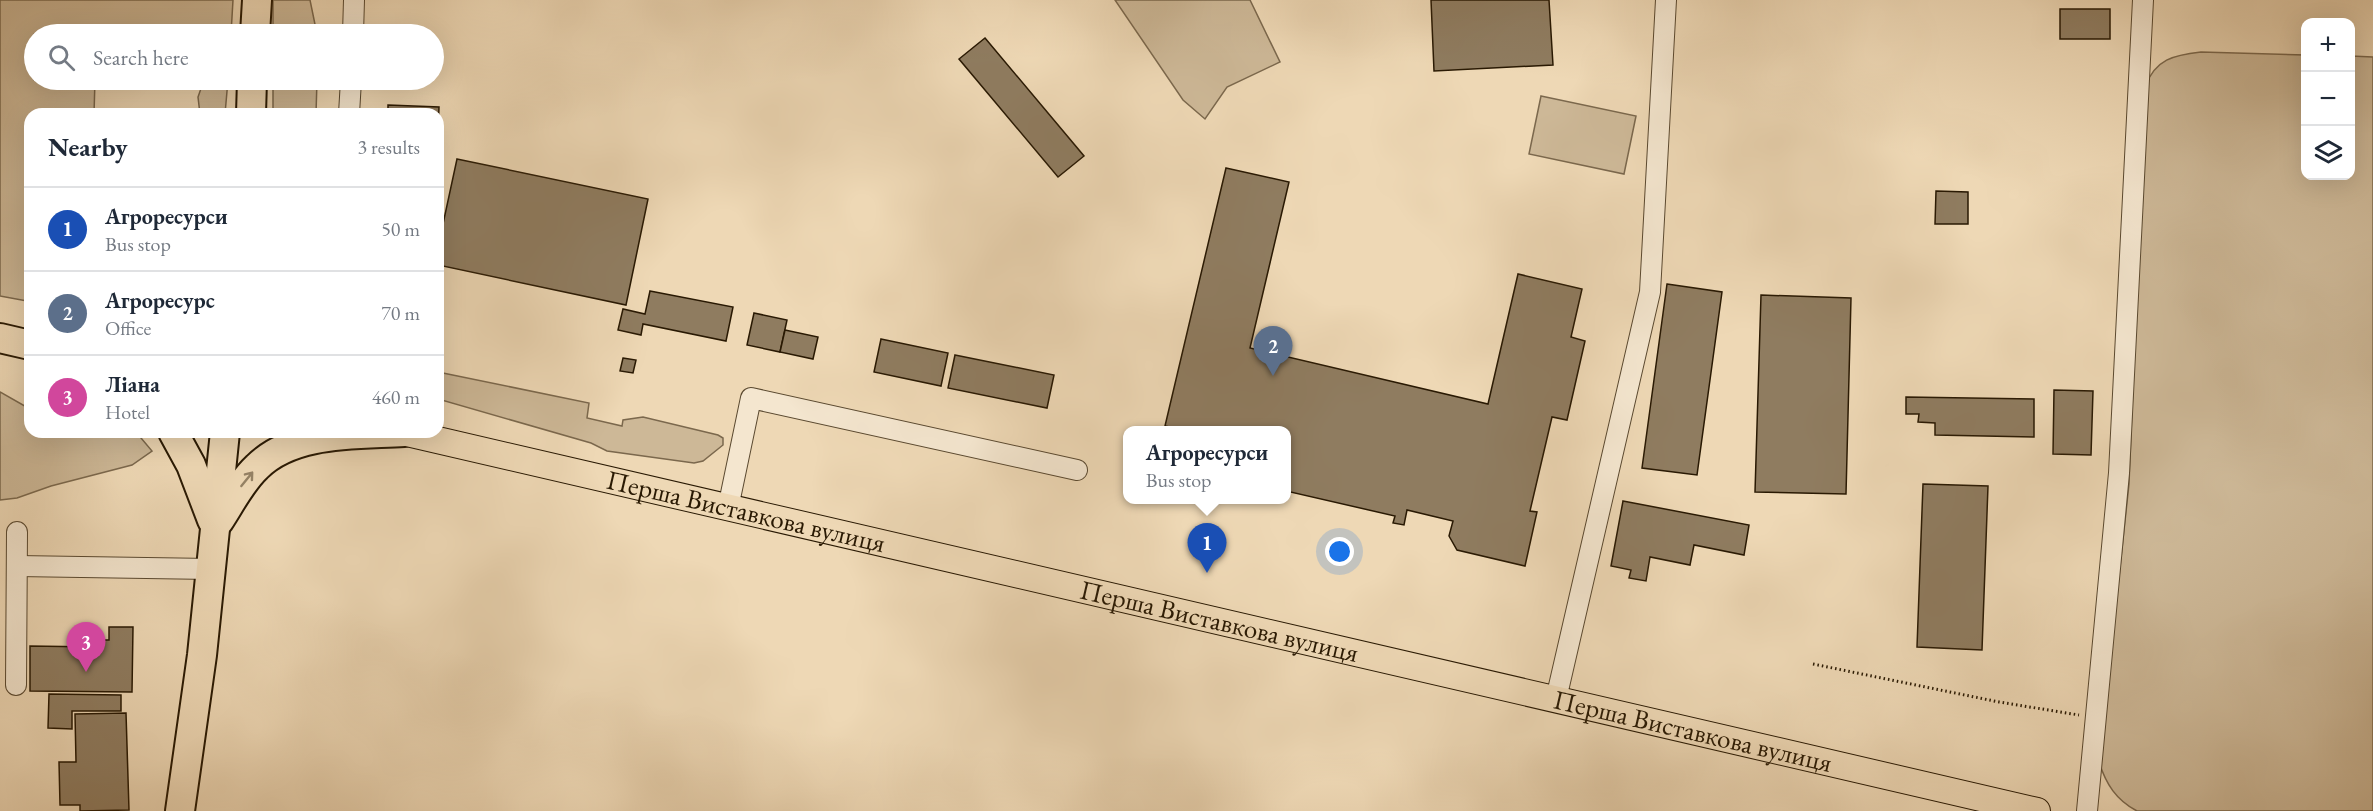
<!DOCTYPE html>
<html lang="en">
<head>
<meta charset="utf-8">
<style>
	body { margin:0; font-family:"EB Garamond",serif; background:#f2f2f3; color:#1f2937 }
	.controls { position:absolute; right:18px; top:18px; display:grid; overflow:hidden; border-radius:12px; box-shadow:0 6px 24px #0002 }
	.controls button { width:54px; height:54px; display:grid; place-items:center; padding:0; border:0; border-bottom:2px solid #e0e1e3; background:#fff; color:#1f2937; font:30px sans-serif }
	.you { position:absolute; left:1340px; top:552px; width:21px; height:21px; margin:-15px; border:4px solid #fff; border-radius:50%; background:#1a73e8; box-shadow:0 0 0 9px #1a73e833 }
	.badge { display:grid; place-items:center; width:39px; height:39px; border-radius:50%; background:#2563eb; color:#fff; font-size:20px; font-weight:700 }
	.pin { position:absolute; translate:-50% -50px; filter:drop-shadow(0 2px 3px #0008) }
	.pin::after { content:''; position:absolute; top:32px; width:21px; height:18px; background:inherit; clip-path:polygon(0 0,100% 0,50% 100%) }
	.popup { position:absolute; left:1123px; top:426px; width:168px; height:78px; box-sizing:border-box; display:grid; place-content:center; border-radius:12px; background:#fff; filter:drop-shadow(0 2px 4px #0005); font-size:20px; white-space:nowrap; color:#747a83 }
	.popup b { font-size:22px; color:#1f2937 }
	.popup::after { content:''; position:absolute; left:50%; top:100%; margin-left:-12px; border:12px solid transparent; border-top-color:#fff }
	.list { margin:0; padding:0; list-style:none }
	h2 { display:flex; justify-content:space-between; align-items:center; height:78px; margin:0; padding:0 24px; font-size:26px }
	h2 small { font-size:20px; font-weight:400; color:#747a83 }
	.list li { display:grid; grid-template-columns:39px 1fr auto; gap:18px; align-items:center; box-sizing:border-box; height:84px; padding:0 24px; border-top:2px solid #e0e1e3 }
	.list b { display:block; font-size:22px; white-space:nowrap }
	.list p { margin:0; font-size:20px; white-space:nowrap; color:#747a83 }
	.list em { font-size:20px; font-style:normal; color:#747a83 }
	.icon { flex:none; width:33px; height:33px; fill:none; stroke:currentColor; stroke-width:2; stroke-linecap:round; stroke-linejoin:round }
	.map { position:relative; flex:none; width:2373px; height:811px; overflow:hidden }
	.search { position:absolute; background:#fff; box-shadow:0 6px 24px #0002; left:24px; top:24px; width:420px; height:66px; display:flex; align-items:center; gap:15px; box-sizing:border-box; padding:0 21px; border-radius:33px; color:#747a83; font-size:22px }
	.panel { position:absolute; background:#fff; box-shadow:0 6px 24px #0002; left:24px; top:108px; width:420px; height:330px; border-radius:18px }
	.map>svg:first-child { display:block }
	.green { fill:#cdb897; stroke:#7b684d; stroke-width:1.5 }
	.building { fill:#8f7c60; stroke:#291903; stroke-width:1.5 }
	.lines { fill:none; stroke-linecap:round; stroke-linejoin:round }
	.minor-casing { stroke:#5a4930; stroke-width:22 }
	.major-casing { stroke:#291903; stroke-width:28 }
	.highway-casing { stroke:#291903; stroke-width:32 }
	.path { stroke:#291903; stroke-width:3; stroke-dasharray:1.5 3; stroke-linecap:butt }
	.minor { stroke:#f4e6cf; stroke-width:20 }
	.major { stroke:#eed8b5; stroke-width:26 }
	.highway { stroke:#eed8b5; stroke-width:28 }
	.oneway { stroke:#958265 }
	.labels { text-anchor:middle; stroke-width:4.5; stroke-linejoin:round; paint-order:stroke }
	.street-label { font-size:27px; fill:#291903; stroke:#f4e6cf }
</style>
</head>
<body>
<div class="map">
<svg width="2373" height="811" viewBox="0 0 2373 811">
	<rect width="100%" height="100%" fill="#eed8b5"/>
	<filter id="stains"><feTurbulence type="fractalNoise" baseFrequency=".00333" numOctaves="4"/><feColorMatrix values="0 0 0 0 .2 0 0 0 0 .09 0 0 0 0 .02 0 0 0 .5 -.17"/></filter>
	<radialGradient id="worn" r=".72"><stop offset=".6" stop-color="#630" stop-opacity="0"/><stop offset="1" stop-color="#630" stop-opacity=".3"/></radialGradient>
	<g class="green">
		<path d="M0,0H233L231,34H203L198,27L189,34H34V80H95L94,114H30V300L27,301L0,296Z"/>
		<path d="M273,0H310L317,34H273Z"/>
		<path d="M1115,0H1250L1280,62L1227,87L1205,119L1183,100Z"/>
		<path d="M2201,52L2305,55L2306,176H2350L2351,56L2373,57V811H2137C2116,800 2106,784 2099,762L2129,484L2145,87C2155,59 2174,55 2201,52Z"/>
		<path d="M204,80H228L225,114H200L198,97Z"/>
		<path d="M273,80H317L316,114H273Z"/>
		<path d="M1541,96L1636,116L1624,174L1529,154Z"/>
		<path d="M438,372L589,403L587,418L622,426L623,420L643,417L718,435L723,438V445L703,461L694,463L607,451L591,443L438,399Z"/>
		<path d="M0,392L30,409V432H136L152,451L132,465L51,486L17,498L0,500Z"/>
	</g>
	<g class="building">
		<path d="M1431,0H1549L1553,65L1434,71Z"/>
		<rect x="2060" y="9" width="50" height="30"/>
		<path d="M985,38L1084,156L1058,177L959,59Z"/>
		<path d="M388,105L439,107L438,133V114H388Z"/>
		<path d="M457,159L648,199L626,305L438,265V247Z"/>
		<path d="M1226,168L1289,182L1250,348L1488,404L1518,274L1582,289L1571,337L1585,341L1567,420L1552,417L1530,511L1537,512L1525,566L1457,550L1449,536L1453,521L1407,510L1404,525L1393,523L1395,516L1286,491V430H1183L1165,426Z"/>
		<path d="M1936,191L1968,192V224H1935Z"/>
		<path d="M1667,284L1722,292L1697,475L1642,468Z"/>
		<path d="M650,291L733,307L726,341L643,324L641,335L618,330L623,309L645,314Z"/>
		<path d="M1761,295L1851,298L1846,494L1755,492Z"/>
		<path d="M754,313L787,320L780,352L747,345Z"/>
		<path d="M785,330L818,337L813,359L780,352Z"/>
		<path d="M881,339L948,353L941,386L874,372Z"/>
		<path d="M955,355L1054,375L1047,408L948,388Z"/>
		<path d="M623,358L636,360L633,373L620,371Z"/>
		<path d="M2054,390L2093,391L2091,455L2053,454Z"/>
		<path d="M1906,397L2034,399V437L1935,435V423L1918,422L1919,414H1906Z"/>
		<path d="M1923,484L1988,486L1982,650L1917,647Z"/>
		<path d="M1623,501L1749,525L1744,555L1694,545L1690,565L1650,557L1646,581L1629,578L1631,570L1611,566Z"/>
		<path d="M109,627H133L132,692L30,691V646L96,647V640H109Z"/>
		<path d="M49,694L121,695V711H72V729L48,728Z"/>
		<path d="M126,713L129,810L80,811V805H60L59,762H76L75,714Z"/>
	</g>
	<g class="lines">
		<defs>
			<g id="minor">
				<path d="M353,34L354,0"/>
				<path d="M349,114L351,80"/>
				<path d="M728,508L751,398L1077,470"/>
				<path d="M17,566L211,569"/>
				<path d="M16,685L17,532"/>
				<path d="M1556,699L1650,292L1666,0"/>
				<path d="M2087,811L2119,473L2143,0"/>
			</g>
			<g id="major">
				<path id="s1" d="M403,432L2037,811"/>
			</g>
			<g id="highway">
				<path d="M255,34L257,0"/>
				<path d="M251,114L252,80"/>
				<path d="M0,338L30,345"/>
				<path d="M173,432L191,465L212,520"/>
				<path d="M219,521C231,503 241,482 257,467C293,431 357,435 404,432"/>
				<path d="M180,811L202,655L225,432"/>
			</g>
		</defs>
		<use href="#minor" class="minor-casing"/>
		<use href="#major" class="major-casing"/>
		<use href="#highway" class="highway-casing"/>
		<path class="path" d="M1813,664L1999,702L2079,715"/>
		<use href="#minor" class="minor"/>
		<use href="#major" class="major"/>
		<use href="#highway" class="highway"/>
	</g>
	<defs><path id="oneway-shaft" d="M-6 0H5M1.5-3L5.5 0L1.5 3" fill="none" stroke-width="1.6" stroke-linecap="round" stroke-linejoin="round" transform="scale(1.5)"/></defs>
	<use class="oneway" href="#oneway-shaft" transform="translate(247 479) rotate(-51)"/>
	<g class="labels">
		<g class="street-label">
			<text dy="9" stroke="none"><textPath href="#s1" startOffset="352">Перша Виставкова вулиця</textPath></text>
			<text dy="9" stroke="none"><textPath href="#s1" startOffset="838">Перша Виставкова вулиця</textPath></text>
			<text dy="9" stroke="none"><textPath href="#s1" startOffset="1324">Перша Виставкова вулиця</textPath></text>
		</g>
	</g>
	<rect width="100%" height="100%" filter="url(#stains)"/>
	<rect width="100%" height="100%" fill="url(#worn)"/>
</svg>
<div class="controls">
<button>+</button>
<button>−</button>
<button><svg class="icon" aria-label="layers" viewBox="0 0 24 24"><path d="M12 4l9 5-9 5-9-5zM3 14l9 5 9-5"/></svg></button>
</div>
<div class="you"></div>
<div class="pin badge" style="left:1207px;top:573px;background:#1a4fb4">1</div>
<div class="popup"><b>Агроресурси</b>Bus stop</div>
<div class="pin badge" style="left:1273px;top:376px;background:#5c6f8a">2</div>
<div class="pin badge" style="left:86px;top:672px;background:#d1479c">3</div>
<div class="search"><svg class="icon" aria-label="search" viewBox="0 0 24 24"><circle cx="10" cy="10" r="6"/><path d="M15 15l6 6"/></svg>Search here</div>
<section class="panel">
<h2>Nearby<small>3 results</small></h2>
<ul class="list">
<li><span class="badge" style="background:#1a4fb4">1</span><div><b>Агроресурси</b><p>Bus stop</p></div><em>50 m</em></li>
<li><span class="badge" style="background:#5c6f8a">2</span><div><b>Агроресурс</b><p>Office</p></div><em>70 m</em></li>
<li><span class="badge" style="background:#d1479c">3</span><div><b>Ліана</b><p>Hotel</p></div><em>460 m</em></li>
</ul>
</section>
</div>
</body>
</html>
